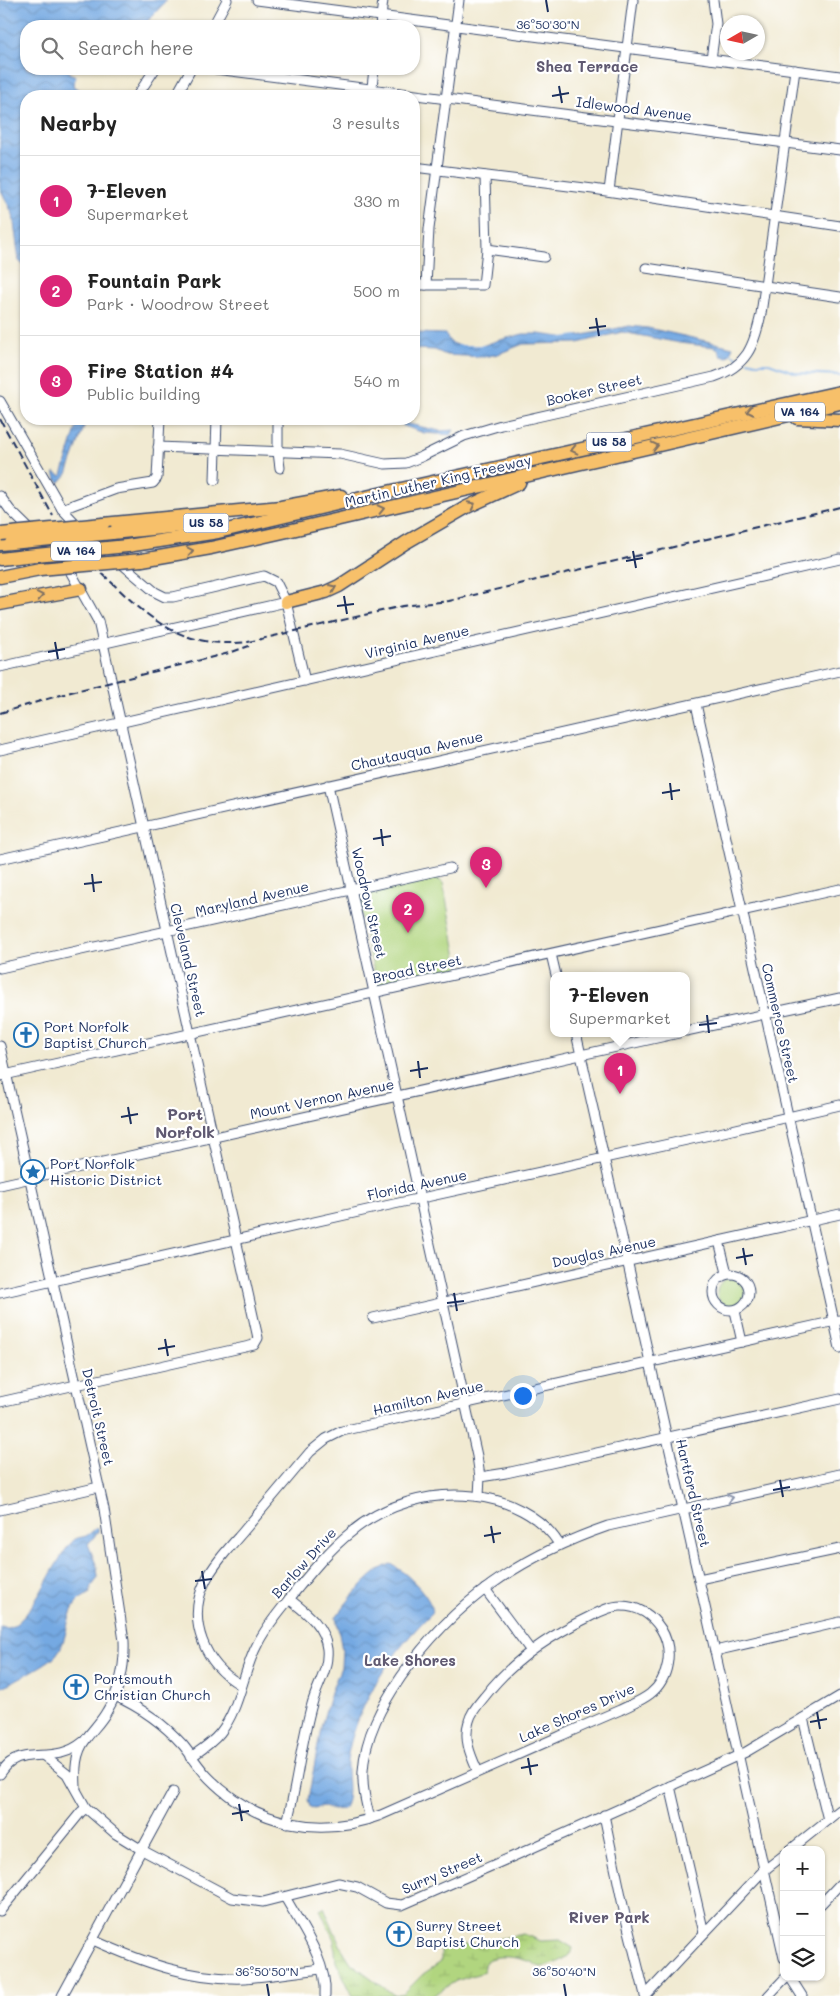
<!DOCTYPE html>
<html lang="en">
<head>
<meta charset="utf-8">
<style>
	body { margin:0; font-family:Mali,sans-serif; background:#f2f2f2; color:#222 }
	.controls { position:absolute; right:15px; bottom:15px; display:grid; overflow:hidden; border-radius:10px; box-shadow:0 1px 4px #0004 }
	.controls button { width:45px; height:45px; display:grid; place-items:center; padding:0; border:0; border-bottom:1px solid #e0e0e0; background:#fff; color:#222; font:25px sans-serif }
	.compass { position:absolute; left:720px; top:15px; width:45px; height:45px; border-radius:50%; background:#fff; box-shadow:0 1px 4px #0004; rotate:261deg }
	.you { position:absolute; left:522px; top:1395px; width:18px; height:18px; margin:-12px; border:4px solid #fff; border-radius:50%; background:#1a73e8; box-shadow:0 0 0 8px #1a73e833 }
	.badge { display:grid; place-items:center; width:32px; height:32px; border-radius:50%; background:#db2777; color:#fff; font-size:16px; font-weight:700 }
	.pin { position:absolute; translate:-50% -41px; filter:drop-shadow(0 1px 2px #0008) }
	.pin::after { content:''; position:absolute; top:26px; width:18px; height:15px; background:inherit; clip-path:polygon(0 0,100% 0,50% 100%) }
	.popup { position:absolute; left:550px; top:972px; width:140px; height:65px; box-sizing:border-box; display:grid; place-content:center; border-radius:10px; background:#fff; filter:drop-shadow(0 1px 4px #0005); font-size:16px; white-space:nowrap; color:#767676 }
	.popup b { font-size:19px; color:#222 }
	.popup::after { content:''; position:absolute; left:50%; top:100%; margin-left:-10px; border:10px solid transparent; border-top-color:#fff }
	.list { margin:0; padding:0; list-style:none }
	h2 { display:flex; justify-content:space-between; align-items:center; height:65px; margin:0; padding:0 20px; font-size:21px }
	h2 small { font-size:16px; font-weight:400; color:#767676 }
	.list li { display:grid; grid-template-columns:32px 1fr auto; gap:15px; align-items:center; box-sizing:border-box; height:90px; padding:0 20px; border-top:1px solid #e0e0e0 }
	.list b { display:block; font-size:19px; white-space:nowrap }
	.list p { margin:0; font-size:16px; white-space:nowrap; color:#767676 }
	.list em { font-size:16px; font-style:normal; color:#767676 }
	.icon { flex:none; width:28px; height:28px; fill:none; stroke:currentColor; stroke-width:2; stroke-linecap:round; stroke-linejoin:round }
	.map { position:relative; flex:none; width:840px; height:1996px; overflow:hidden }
	.search { position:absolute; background:#fff; box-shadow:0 1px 4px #0004; left:20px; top:20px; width:400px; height:55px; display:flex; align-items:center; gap:12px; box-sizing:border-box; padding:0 18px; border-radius:20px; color:#767676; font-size:19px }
	.panel { position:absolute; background:#fff; box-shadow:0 1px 4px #0004; left:20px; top:90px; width:400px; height:335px; border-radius:20px }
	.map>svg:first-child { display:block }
	.wetland { fill:url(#wetland-marsh); stroke:#66826e }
	.green { fill:#b1d57f; stroke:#66826e }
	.water { fill:url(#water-waves); stroke:#486ca0 }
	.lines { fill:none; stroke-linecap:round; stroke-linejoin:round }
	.stream { stroke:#75a9e2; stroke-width:2 }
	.minor-casing { stroke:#3b4b6f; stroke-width:11 }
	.highway-casing { stroke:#3b4b6f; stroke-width:15 }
	.minor { stroke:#fff; stroke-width:9 }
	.highway { stroke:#f7c06b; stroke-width:12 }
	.rail { stroke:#1b2f5e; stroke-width:2; stroke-dasharray:8 4; stroke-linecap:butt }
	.highway-bridge-casing { stroke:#3b4b6f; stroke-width:15; stroke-linecap:butt }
	.highway-bridge { stroke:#f7c06b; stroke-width:12 }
	.oneway { stroke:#7e7064 }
	.oneway2 { stroke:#8d97ae }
	.ticks { fill:none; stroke:#1b2f5e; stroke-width:2 }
	.labels { text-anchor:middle; stroke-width:4.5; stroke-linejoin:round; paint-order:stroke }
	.shield { fill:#fff; stroke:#5f6d8e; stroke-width:1 }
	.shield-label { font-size:12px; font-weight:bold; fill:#1b2f5e }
	.street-label { font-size:14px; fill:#1b2f5e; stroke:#fff }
	.poi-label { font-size:14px; fill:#1b2f5e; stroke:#fff; text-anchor:start }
	.neighbourhood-label { font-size:15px; font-weight:bold; fill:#5f5971; stroke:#fff }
	.quarter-label { font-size:16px; font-weight:bold; fill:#5f5971; stroke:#fff }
	.ticks-label { font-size:12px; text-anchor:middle; fill:#1b2f5e; stroke:#fff; stroke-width:4.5; stroke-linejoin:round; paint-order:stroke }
</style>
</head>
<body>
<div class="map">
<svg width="840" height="1996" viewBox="0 0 840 1996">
	<defs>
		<pattern id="wetland-marsh" width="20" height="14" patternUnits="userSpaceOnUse" patternTransform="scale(1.25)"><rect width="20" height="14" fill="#b1d57f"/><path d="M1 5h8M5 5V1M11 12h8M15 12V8" fill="none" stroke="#98b770"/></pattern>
		<pattern id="water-waves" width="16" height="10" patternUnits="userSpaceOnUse" patternTransform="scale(1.25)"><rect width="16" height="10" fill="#75a9e2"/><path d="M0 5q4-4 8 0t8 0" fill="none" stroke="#5f8aba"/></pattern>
	</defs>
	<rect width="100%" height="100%" fill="#fff"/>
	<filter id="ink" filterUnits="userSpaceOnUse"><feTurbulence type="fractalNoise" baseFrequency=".02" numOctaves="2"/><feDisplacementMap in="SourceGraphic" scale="10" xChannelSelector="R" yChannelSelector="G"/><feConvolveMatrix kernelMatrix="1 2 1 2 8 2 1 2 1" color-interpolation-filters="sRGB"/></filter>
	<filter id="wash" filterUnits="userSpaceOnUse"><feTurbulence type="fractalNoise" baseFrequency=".0096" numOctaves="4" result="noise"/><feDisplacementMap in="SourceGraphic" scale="20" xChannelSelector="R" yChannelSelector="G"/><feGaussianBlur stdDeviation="1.12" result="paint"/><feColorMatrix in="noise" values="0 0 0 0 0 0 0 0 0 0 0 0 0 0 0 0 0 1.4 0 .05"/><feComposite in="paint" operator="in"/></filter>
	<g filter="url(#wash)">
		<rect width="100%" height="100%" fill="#f1ead2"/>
		<path class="wetland" d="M324,1907L341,1947L351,1963L394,1995L404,1993L423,1974L441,1962V1948L445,1946L467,1945L523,1934L541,1941L560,1940L573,1948C572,1958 550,1967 540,1967C539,1967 535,1964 533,1963C521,1958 498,1953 486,1961L484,1972L456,1981L432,1996H353L336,1962L334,1940L320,1909Z"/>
		<g class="green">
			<path d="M435,876L443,883L459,968L377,985L356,894Z"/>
			<circle cx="731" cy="1292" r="14"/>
		</g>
		<g class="water">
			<path d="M0,0H167L143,26H26V69H69V73L76,76L73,86L88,96H26V268L19,261L13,215L0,188Z"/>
			<path d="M629,326L648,328L733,347L728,357L721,356L718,349L714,347L680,343L622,332L578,343L523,344L498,354L484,357L446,355L435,350L414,349V333L445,334L450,342L460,346L476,348L496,341L523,334H539L568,338Z"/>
			<path d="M79,419H87L67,474L59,483L56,479L54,472L61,476L62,475Z"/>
			<path d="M394,419H398L404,423L440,431L454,430L451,435L424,433L404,426Z"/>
			<path d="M98,1527V1532L88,1544L97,1567L98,1578L92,1586L90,1593C84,1597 78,1599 75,1605C65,1620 68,1641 56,1655C48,1664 12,1682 0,1688V1627L9,1628C34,1618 52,1563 72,1542C76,1537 80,1538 86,1536C90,1534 94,1529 98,1527Z"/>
			<path d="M391,1564C406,1572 430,1595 433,1612C393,1650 359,1700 348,1754C344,1772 353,1795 343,1809L333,1810L324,1807L314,1809L310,1807L308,1800L322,1723L331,1692L341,1667L342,1650L336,1617C348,1600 372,1570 391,1564Z"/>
		</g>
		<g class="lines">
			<g class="stream">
				<path d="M549,337L563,338L577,336"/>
				<path d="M458,346H484"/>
				<path d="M730,353L738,358"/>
				<path d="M748,361L756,363H769L797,373L840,375"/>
			</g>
		</g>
	</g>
	<g filter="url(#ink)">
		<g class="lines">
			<defs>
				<g id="minor">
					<path d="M257,0L840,76"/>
					<path d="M213,26L227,0"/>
					<path d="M380,26L383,0"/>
					<path d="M711,59L716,24L713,0"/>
					<path d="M216,69L840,150"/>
					<path d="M137,96L155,69"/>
					<path d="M176,96L191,69"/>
					<path d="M371,96L374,69"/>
					<path d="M414,167L593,189L840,226"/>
					<path d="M609,191L633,0"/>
					<path d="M487,249L544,257"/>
					<path d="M646,268L840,297"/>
					<path d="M414,285H483L487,249L485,176"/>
					<path d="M426,285L429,229L459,0"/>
					<path d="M0,401L62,509L81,529L155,592L165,597H173L264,576L276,582L286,602L305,681"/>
					<path d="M278,419V452L280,468"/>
					<path d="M158,447L340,454L385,464L406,463L421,457L464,436L501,425L714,377C747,366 754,346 761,314L795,70"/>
					<path d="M215,480L217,419"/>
					<path d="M0,496L10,510L58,557L70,571L98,621L258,1338L254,1345L0,1402"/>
					<path d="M62,509L116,489L153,483L157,478L160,419"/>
					<path d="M0,667L286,602"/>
					<path d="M696,704L840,1348"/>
					<path d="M0,750L840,559"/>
					<path d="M328,785L477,1456L480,1477L479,1496"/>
					<path d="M0,859L840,671"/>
					<path d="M551,954L556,975"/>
					<path d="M0,968L450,868"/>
					<path d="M686,1031L840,998"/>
					<path d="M576,1033L784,1958"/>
					<path d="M0,1046L104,1509L124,1641C125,1666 120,1690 107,1711C101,1722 93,1729 86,1739C75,1753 75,1770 76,1787"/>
					<path d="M0,1076L840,889"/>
					<path d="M0,1185L679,1033"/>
					<path d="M719,1241L727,1273"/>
					<circle cx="731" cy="1292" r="18"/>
					<path d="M0,1293L385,1206L719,1133L840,1105"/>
					<path d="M735,1311L742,1342"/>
					<path d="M373,1318L840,1214"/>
					<path d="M480,1477L506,1473L840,1399"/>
					<path d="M0,1510L99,1487"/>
					<path d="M699,1579L840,1549"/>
					<path d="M485,1589L531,1651"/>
					<path d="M715,1651L840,1622"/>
					<path d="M241,1685C205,1665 186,1621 205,1582C214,1564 229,1548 242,1533C265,1506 287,1479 310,1452L326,1439L342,1431L840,1320"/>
					<path d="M115,1696C142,1708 164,1724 183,1745C192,1756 199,1768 209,1778C255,1825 320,1838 381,1815C440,1789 499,1763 558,1737C578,1728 599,1719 620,1710C630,1705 641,1701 650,1694C669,1679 674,1650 661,1629C652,1615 638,1606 621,1606C610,1606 599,1612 589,1617C549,1636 512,1661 485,1696C479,1703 471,1712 469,1721C463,1740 471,1756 478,1772"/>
					<path d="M803,1718L828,1820"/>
					<path d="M44,1756L67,1774L86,1808L116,1834L142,1850L232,1898L263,1902L338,1883L357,1887L386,1903L402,1905L521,1853L746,1752L840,1696"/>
					<path d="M191,1757C201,1750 212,1743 220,1733C241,1707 242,1672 258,1643C268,1623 284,1606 298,1588C314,1569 330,1549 350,1533C383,1505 430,1491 473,1496C506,1499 542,1516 559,1544"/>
					<path d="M0,1774C3,1770 6,1765 11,1762C31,1749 58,1763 83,1742"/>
					<path d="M670,1786L704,1933"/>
					<path d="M604,1815L625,1915L645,1995"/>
					<path d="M370,1819C366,1803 362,1788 363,1771C365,1736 382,1705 401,1677C454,1601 521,1556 608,1526L840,1474"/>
					<path d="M287,1823C297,1784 301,1743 312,1704C317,1685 329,1670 327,1649C324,1625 307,1613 289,1599"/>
					<path d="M790,1850L840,1810"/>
					<path d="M285,1897C301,1926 328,1962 325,1996"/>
					<path d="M821,1904L840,1884"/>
					<path d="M0,1911L81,1812L86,1808"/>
					<path d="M93,1940C142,1962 190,1980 245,1978C270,1976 296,1972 321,1969"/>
					<path d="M790,1977L802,1996"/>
					<path d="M62,1996L173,1792"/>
					<path d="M645,1996L762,1872L784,1855"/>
					<path d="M768,1996L786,1977"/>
				</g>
				<g id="highway">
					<path d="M797,418L840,420"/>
					<path d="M103,524L281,507L341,496"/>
					<path d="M112,533L208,523"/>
					<path d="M0,544L11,543"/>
					<path d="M127,546L218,532L383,493L840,392"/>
					<path d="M0,559L26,556"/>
					<path d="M142,560L211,548L292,530L840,403"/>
					<path d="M0,577L40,569"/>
					<path d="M286,602L326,592L339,586L405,543L467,507L519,483"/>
					<path d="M0,604L81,589"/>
				</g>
			</defs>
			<use href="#minor" class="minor-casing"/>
			<use href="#highway" class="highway-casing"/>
			<use href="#minor" class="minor"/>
			<use href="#highway" class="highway"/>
			<g class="rail">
				<path d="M0,419L53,516"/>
				<path d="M93,565C144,612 173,650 248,642L403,606L449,601L840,507"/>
				<path d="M0,713L71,692L229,653L249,646"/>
			</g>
			<defs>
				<g id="highway-bridge">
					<path d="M1,534L103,524"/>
					<path d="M11,543L112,533"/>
					<path d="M26,556L127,546"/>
					<path d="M40,569L142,560"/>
				</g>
			</defs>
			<use href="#highway-bridge" class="highway-bridge-casing"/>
			<use href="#highway-bridge" class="highway-bridge"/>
		</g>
		<defs><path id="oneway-chevron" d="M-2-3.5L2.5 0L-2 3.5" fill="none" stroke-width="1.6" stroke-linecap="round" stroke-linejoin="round" transform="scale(1.25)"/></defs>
		<g class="oneway">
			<use href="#oneway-chevron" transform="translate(750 411) rotate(168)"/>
			<use href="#oneway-chevron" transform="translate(655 446) rotate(-13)"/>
			<use href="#oneway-chevron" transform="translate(574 450) rotate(167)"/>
			<use href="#oneway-chevron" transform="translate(472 505) rotate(-27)"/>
			<use href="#oneway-chevron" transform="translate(381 509) rotate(-13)"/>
			<use href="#oneway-chevron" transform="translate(190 551) rotate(-10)"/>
			<use href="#oneway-chevron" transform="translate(333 588) rotate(-23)"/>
			<use href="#oneway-chevron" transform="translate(40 596) rotate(-11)"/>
		</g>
		<use class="oneway2" href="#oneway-chevron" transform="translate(730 1498) rotate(-13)"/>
	</g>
	<path class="ticks" d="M546,0L548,12M559,86L562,103M552,96L569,93M596,318L599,336M589,328L606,326M633,551L636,568M626,561L643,558M344,596L347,614M337,606L354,604M55,642L58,659M48,652L65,649M670,783L672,800M662,793L680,790M381,829L383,846M373,839L391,836M92,874L94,892M84,884L102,882M707,1015L709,1033M699,1025L717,1023M418,1061L420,1078M410,1071L428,1068M128,1107L131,1124M121,1117L138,1114M743,1248L746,1265M736,1258L753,1255M454,1293L457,1311M447,1303L464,1301M165,1339L168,1356M158,1349L175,1346M780,1480L783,1497M773,1490L790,1487M491,1526L494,1543M484,1536L501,1533M202,1571L205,1589M195,1581L212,1579M817,1712L820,1729M810,1722L827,1719M528,1758L531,1775M521,1768L538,1765M239,1804L242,1821M232,1814L249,1811M267,1984L269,1996M564,1984L566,1996"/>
	<defs>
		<symbol id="church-ring" viewBox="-11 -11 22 22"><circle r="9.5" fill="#fff" stroke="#1f6fb2" stroke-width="1.5"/><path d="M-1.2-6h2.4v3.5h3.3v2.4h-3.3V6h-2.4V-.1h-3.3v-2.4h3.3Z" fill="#1f6fb2"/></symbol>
		<symbol id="sight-ring" viewBox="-11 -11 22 22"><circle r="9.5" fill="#fff" stroke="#1f6fb2" stroke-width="1.5"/><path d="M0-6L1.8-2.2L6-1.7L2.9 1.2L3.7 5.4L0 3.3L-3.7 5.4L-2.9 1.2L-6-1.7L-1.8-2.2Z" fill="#1f6fb2"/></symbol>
	</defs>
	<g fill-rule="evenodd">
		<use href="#church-ring" x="12" y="1021" width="28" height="28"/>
		<use href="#sight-ring" x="19" y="1158" width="28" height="28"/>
		<use href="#church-ring" x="62" y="1673" width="28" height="28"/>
		<use href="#church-ring" x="385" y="1920" width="28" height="28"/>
	</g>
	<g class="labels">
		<g class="shield">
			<rect x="775" y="402.5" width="50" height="19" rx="4"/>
			<rect x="586.5" y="432.5" width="45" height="19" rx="4"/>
			<rect x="183.5" y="513.5" width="45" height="19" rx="4"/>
			<rect x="51" y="541.5" width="50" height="19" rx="4"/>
		</g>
		<g class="shield-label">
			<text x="800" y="416">VA 164</text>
			<text x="609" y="446">US 58</text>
			<text x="206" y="527">US 58</text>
			<text x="76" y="555">VA 164</text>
		</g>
		<g class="street-label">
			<text transform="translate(634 109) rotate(7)" y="5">Idlewood Avenue</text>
			<text transform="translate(594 390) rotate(-13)" y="5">Booker Street</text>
			<text transform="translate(438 481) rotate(-13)" y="5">Martin Luther King Freeway</text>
			<text transform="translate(417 642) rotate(-13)" y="5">Virginia Avenue</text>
			<text transform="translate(417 751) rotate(-13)" y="5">Chautauqua Avenue</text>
			<text transform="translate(252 899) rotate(-13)" y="5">Maryland Avenue</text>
			<text transform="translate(369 903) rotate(77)" y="5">Woodrow Street</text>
			<text transform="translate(188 960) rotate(77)" y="5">Cleveland Street</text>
			<text transform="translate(417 969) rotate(-12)" y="5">Broad Street</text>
			<text transform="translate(780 1023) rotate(77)" y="5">Commerce Street</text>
			<text transform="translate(322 1099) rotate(-12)" y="5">Mount Vernon Avenue</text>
			<text transform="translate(417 1185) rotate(-12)" y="5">Florida Avenue</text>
			<text transform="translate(604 1252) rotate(-12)" y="5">Douglas Avenue</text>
			<text transform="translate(428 1398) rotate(-13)" y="5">Hamilton Avenue</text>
			<text transform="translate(98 1417) rotate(77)" y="5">Detroit Street</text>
			<text transform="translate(693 1493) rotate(77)" y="5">Hartford Street</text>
			<text transform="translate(304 1563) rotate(-48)" y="5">Barlow Drive</text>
			<text transform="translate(577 1713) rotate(-24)" y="5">Lake Shores Drive</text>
			<text transform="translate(442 1873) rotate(-23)" y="5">Surry Street</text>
		</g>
		<g class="poi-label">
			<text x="44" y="1032">Port Norfolk<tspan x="44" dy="16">Baptist Church</tspan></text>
			<text x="50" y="1169">Port Norfolk<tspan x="50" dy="16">Historic District</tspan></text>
			<text x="94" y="1684">Portsmouth<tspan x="94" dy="16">Christian Church</tspan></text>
			<text x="416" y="1931">Surry Street<tspan x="416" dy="16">Baptist Church</tspan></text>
		</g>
		<g class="neighbourhood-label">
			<text x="587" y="72">Shea Terrace</text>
			<text x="410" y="1666">Lake Shores</text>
			<text x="609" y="1923">River Park</text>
		</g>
		<g class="quarter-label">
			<text x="185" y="1120">Port<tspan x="185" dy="18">Norfolk</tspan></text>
		</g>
	</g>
	<g class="ticks-label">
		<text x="548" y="29">36°50'30"N</text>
		<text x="267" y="1976">36°50'50"N</text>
		<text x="564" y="1976">36°50'40"N</text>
	</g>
</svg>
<div class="controls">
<button>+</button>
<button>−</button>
<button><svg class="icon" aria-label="layers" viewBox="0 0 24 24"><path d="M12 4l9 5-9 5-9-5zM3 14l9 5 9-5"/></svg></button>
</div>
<svg class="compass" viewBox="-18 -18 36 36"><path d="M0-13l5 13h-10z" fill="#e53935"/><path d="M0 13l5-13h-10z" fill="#767676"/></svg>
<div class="you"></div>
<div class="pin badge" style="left:620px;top:1094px">1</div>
<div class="popup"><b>7-Eleven</b>Supermarket</div>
<div class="pin badge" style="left:408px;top:933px">2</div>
<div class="pin badge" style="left:486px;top:888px">3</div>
<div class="search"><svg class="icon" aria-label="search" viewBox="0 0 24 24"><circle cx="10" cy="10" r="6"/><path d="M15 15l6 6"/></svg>Search here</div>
<section class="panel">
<h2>Nearby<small>3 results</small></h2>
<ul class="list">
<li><span class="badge">1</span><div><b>7-Eleven</b><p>Supermarket</p></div><em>330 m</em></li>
<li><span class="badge">2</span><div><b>Fountain Park</b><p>Park · Woodrow Street</p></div><em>500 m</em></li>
<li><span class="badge">3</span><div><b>Fire Station #4</b><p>Public building</p></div><em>540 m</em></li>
</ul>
</section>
</div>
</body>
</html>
